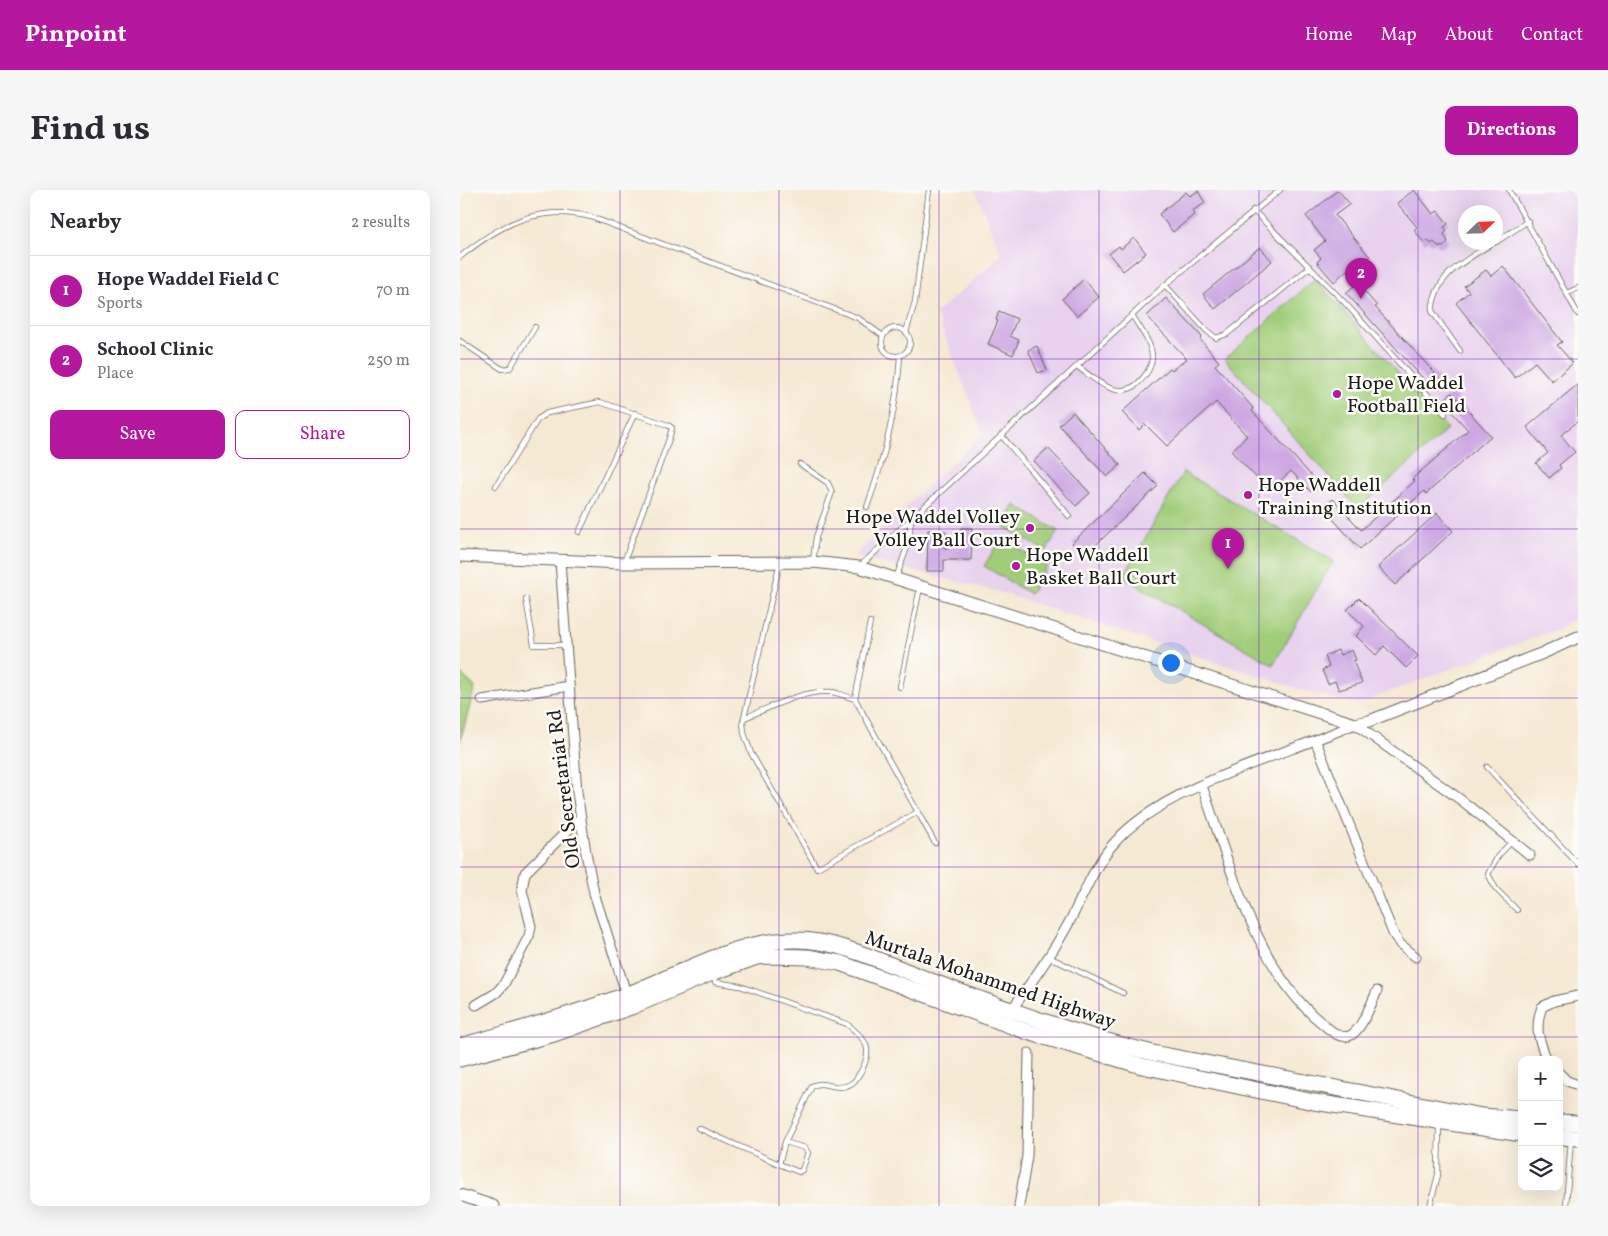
<!DOCTYPE html>
<html lang="en">
<head>
<meta charset="utf-8">
<style>
	body { margin:0; font-family:Vollkorn,serif; background:#f7f7f7; color:#2b2b33 }
	.controls { position:absolute; right:15px; bottom:15px; display:grid; overflow:hidden; border-radius:10px; box-shadow:0 5px 20px #0002 }
	.controls button { width:45px; height:45px; display:grid; place-items:center; padding:0; border:0; border-bottom:1px solid #e1e1e2; background:#fff; color:#2b2b33; font:25px sans-serif }
	.compass { position:absolute; left:998px; top:15px; width:45px; height:45px; border-radius:50%; background:#fff; box-shadow:0 5px 20px #0002; rotate:67deg }
	.you { position:absolute; left:710px; top:472px; width:18px; height:18px; margin:-12px; border:4px solid #fff; border-radius:50%; background:#1a73e8; box-shadow:0 0 0 8px #1a73e833 }
	.badge { display:grid; place-items:center; width:32px; height:32px; border-radius:50%; background:#b5179e; color:#fff; font-size:16px; font-weight:700 }
	.pin { position:absolute; translate:-50% -41px; filter:drop-shadow(0 1px 2px #0008) }
	.pin::after { content:''; position:absolute; top:26px; width:18px; height:15px; background:inherit; clip-path:polygon(0 0,100% 0,50% 100%) }
	.list { margin:0; padding:0; list-style:none }
	h2 { display:flex; justify-content:space-between; align-items:center; height:65px; margin:0; padding:0 20px; font-size:21px }
	h2 small { font-size:16px; font-weight:400; color:#7c7c81 }
	.list li { display:grid; grid-template-columns:32px 1fr auto; gap:15px; align-items:center; box-sizing:border-box; height:70px; padding:0 20px; border-top:1px solid #e1e1e2 }
	.list b { display:block; font-size:19px; white-space:nowrap }
	.list p { margin:0; font-size:16px; white-space:nowrap; color:#7c7c81 }
	.list em { font-size:16px; font-style:normal; color:#7c7c81 }
	.actions { display:flex; gap:10px; padding:15px 20px }
	.actions a { flex:1; padding:11px 0; border:1px solid #b5179e; border-radius:10px; text-align:center; font-size:18px; color:#b5179e }
	.actions .main { background:#b5179e; color:#fff }
	.icon { flex:none; width:28px; height:28px; fill:none; stroke:currentColor; stroke-width:2; stroke-linecap:round; stroke-linejoin:round }
	.map { position:relative; flex:none; width:1118px; height:1016px; overflow:hidden; border-radius:10px }
	header { display:flex; align-items:center; gap:30px; box-sizing:border-box; height:70px; padding:0 25px; background:#b5179e; color:#fff }
	header strong { font-size:24px }
	nav { display:flex; gap:28px; margin-inline-start:auto; font-size:18px }
	.intro { display:flex; align-items:center; justify-content:space-between; box-sizing:border-box; height:120px; padding:0 30px }
	h1 { margin:0; font-size:35px }
	.button { padding:12px 22px; border-radius:10px; background:#b5179e; color:#fff; font-size:18px; font-weight:700 }
	main { display:flex; gap:30px; padding:0 30px }
	aside { flex:1; background:#fff; border-radius:10px; box-shadow:0 5px 20px #0002 }
	.map>svg:first-child { display:block }
	.built { fill:#e8d2ee; fill-rule:evenodd }
	.green { fill:#a1cd79; stroke:#5e744a }
	.building { fill:#cda8e3 }
	.lines { fill:none; stroke-linecap:round; stroke-linejoin:round }
	.service-casing { stroke:#68645c; stroke-width:6 }
	.minor-casing { stroke:#68645c; stroke-width:11 }
	.tertiary-casing { stroke:#68645c; stroke-width:13 }
	.trunk-casing { stroke:#68645c; stroke-width:17 }
	.service { stroke:#fff; stroke-width:4.5 }
	.minor { stroke:#fff; stroke-width:9 }
	.tertiary { stroke:#fff; stroke-width:11 }
	.trunk { stroke:#fff; stroke-width:15 }
	.grid { fill:none; stroke:#7b2cbf; stroke-width:1; stroke-opacity:0.55 }
	.poi-dot { fill:#b5179e; stroke:#fdfcf7; stroke-width:2 }
	.labels { text-anchor:middle; stroke-width:5; stroke-linejoin:round; paint-order:stroke }
	.poi-label { font-size:20px; fill:#1c1c1c; stroke:#fdfcf7; text-anchor:start }
	.street-label { font-size:20px; fill:#1c1c1c; stroke:#fdfcf7 }
</style>
</head>
<body>
<header>
<strong>Pinpoint</strong>
<nav><a>Home</a><a>Map</a><a>About</a><a>Contact</a></nav>
</header>
<div class="intro"><h1>Find us</h1><a class="button">Directions</a></div>
<main>
<aside>
<h2>Nearby<small>2 results</small></h2>
<ul class="list">
<li><span class="badge">1</span><div><b>Hope Waddel Field C</b><p>Sports</p></div><em>70 m</em></li>
<li><span class="badge">2</span><div><b>School Clinic</b><p>Place</p></div><em>250 m</em></li>
</ul>
<div class="actions"><a class="main">Save</a><a>Share</a></div>
</aside>
<div class="map">
<svg width="1118" height="1016" viewBox="0 0 1118 1016">
	<rect width="100%" height="100%" fill="#fdfcf7"/>
	<filter id="ink" filterUnits="userSpaceOnUse"><feTurbulence type="fractalNoise" baseFrequency=".02" numOctaves="2"/><feDisplacementMap in="SourceGraphic" scale="10" xChannelSelector="R" yChannelSelector="G"/><feConvolveMatrix kernelMatrix="1 2 1 2 8 2 1 2 1" color-interpolation-filters="sRGB"/></filter>
	<filter id="wash" filterUnits="userSpaceOnUse"><feTurbulence type="fractalNoise" baseFrequency=".0096" numOctaves="4" result="noise"/><feDisplacementMap in="SourceGraphic" scale="20" xChannelSelector="R" yChannelSelector="G"/><feGaussianBlur stdDeviation="1.12" result="paint"/><feColorMatrix in="noise" values="0 0 0 0 0 0 0 0 0 0 0 0 0 0 0 0 0 1.4 0 .05"/><feComposite in="paint" operator="in"/></filter>
	<g filter="url(#wash)">
		<rect width="100%" height="100%" fill="#f5e9d3"/>
		<path class="built" d="M515,0H1118V428L1095,440L897,514L855,504L536,401L394,366L523,244L476,123L542,65ZM1006,22H1036V52H1006Z"/>
		<g class="green">
			<path d="M855,89L988,239L898,319L765,169Z"/>
			<path d="M723,282L873,371L813,475L663,387Z"/>
			<path d="M555,315L598,341L586,361L542,336Z"/>
			<path d="M541,348L587,376L570,404L524,376Z"/>
			<path d="M0,483L15,497L0,552Z"/>
		</g>
		<g id="blocks">
			<g class="building">
				<path d="M878,0L890,14L875,25L910,67L891,83L888,79L874,92L857,72L861,68L854,60L865,51L846,26Z"/>
				<path d="M954,0L973,24L978,21L988,34L984,37L987,41L984,44L988,52L983,57L978,56L974,52L971,54L968,50L964,53L954,40L957,37L937,13Z"/>
				<path d="M738,1L745,13L732,21L735,24L713,42L699,24L726,2L730,6Z"/>
				<path d="M674,48L686,63L663,81L649,64L659,56L661,59Z"/>
				<path d="M800,57L812,71L755,119L743,104Z"/>
				<path d="M1043,76L1102,152L1097,155L1113,173L1092,191L1075,172L1055,188L996,113L1009,102L1004,96L1026,80L1031,86Z"/>
				<path d="M624,89L639,107L617,126L602,109Z"/>
				<path d="M897,93L917,116L915,117L980,189L971,197L886,103Z"/>
				<path d="M706,108L742,147L740,149L759,172L755,175L794,219L792,221L859,294L851,302L831,281L809,301L771,261L787,246L756,212L707,256L685,234L679,240L662,222L710,178L712,180L727,169L687,126Z"/>
				<path d="M539,121L557,129L550,146L559,150L553,165L528,154L538,131L536,130Z"/>
				<path d="M577,156L587,180L578,183L568,160Z"/>
				<path d="M1118,194V231L1101,245L1115,262L1099,275L1101,278L1089,288L1076,273L1088,263L1067,237Z"/>
				<path d="M992,203L1031,246L966,304L964,301L900,359L863,318L873,309L901,340L955,291L952,289L1008,240L982,211Z"/>
				<path d="M613,222L660,275L647,287L599,235Z"/>
				<path d="M588,258L630,303L616,316L574,271Z"/>
				<path d="M685,283L698,296L624,366L612,353Z"/>
				<path d="M977,323L993,341L935,395L918,377Z"/>
				<path d="M501,338H512L511,370H484V381H467L468,340L485,341L484,358H500Z"/>
				<path d="M899,408L958,466L946,478L924,456L916,465L896,446L904,436L887,420Z"/>
				<path d="M878,460L880,465L892,460L896,470L893,471L902,493L879,500L875,491L868,494L862,480L869,477L865,466Z"/>
			</g>
		</g>
	</g>
	<g filter="url(#ink)">
		<use href="#blocks" fill-opacity="0" stroke="#68645c" stroke-width="1"/>
		<g class="lines">
			<defs>
				<g id="service">
					<path d="M1049,0L1118,124"/>
					<path d="M793,20L885,113L985,224"/>
					<path d="M1036,52L1068,31"/>
					<path d="M0,67C40,34 79,14 131,27L398,128L423,146"/>
					<path d="M705,95L747,141L756,148L767,144L850,77"/>
					<path d="M1107,103L1118,98"/>
					<circle cx="436" cy="152" r="14"/>
					<path d="M446,142L455,112L469,0"/>
					<path d="M0,151L42,179L50,178L75,137"/>
					<path d="M1000,161L972,121C976,82 1005,72 1034,52"/>
					<path d="M618,177C628,184 639,194 650,198C659,202 669,200 676,195C705,169 689,153 672,125"/>
					<path d="M541,245L609,326"/>
					<path d="M340,274L368,293L372,302L356,347L353,371"/>
					<path d="M36,296L78,229L87,223L140,212L208,235L212,238L209,249L164,372"/>
					<path d="M407,317C425,267 437,219 440,166"/>
					<path d="M119,342L175,223"/>
					<path d="M320,372L283,532L284,543L291,563L357,678L456,623"/>
					<path d="M400,376L705,95L820,0"/>
					<path d="M436,388L449,352L451,328"/>
					<path d="M66,409L74,455H106"/>
					<path d="M410,432L395,509L475,653"/>
					<path d="M440,497L460,397"/>
					<path d="M284,528C310,518 343,499 372,502C379,503 387,507 395,509"/>
					<path d="M1027,577L1118,674"/>
					<path d="M1052,651L1038,666L1028,684L1036,699L1057,720"/>
					<path d="M589,767L663,803"/>
					<path d="M253,784L255,792L280,796L387,834C407,850 414,859 400,883C396,889 394,894 386,896C374,900 364,890 352,896L325,952L319,974L339,982L342,980L348,963L345,958L325,952"/>
					<path d="M238,938L319,974"/>
					<path d="M970,1016L978,985L979,934"/>
					<path d="M1106,1016L1111,949"/>
				</g>
				<g id="minor">
					<path d="M100,371L117,602L126,663L134,703L168,809"/>
					<path d="M22,510L109,496"/>
					<path d="M856,552L933,743L940,754L956,767"/>
					<path d="M742,596C770,674 796,781 863,834C870,840 879,849 889,846C901,842 912,812 917,801"/>
					<path d="M16,815L36,803L44,794L69,746L71,736L62,700L65,683L121,627"/>
					<path d="M549,823C569,796 590,767 606,738C622,710 633,676 655,652C705,595 826,565 895,534L1001,610L1070,665"/>
					<path d="M1087,870C1079,851 1074,837 1082,817L1094,811L1118,806"/>
					<path d="M1099,883L1107,891L1118,895"/>
					<path d="M559,1016L567,966L569,863"/>
				</g>
				<g id="tertiary">
					<path d="M0,366L163,373L353,372L399,377L895,534L909,531L1083,463L1118,447"/>
					<path d="M0,1005L33,1016"/>
				</g>
				<g id="trunk">
					<path d="M0,856C56,841 111,825 166,805C221,784 277,749 337,750C381,750 433,777 474,792C546,819 618,845 693,863L1022,926L1062,929"/>
					<path d="M0,869L94,844L171,817L252,783L297,767L309,766L347,767L380,773L568,842L682,876L854,912L1062,944"/>
					<path d="M1099,932L1118,933"/>
					<path d="M1099,947L1118,948"/>
				</g>
			</defs>
			<use href="#service" class="service-casing"/>
			<use href="#minor" class="minor-casing"/>
			<use href="#tertiary" class="tertiary-casing"/>
			<use href="#trunk" class="trunk-casing"/>
			<use href="#service" class="service"/>
			<use href="#minor" class="minor"/>
			<use href="#tertiary" class="tertiary"/>
			<use href="#trunk" class="trunk"/>
		</g>
	</g>
	<path class="grid" d="M160,0V1016M319,0V1016M479,0V1016M639,0V1016M799,0V1016M958,0V1016M0,169H1118M0,339H1118M0,508H1118M0,677H1118M0,847H1118"/>
	<g class="poi-dot">
		<circle cx="877" cy="204" r="5"/>
		<circle cx="788" cy="305" r="5"/>
		<circle cx="570" cy="338" r="5"/>
		<circle cx="556" cy="376" r="5"/>
	</g>
	<g class="labels">
		<g class="poi-label">
			<text x="887" y="199">Hope Waddel<tspan x="887" dy="23">Football Field</tspan></text>
			<text x="798" y="301">Hope Waddell<tspan x="798" dy="23">Training Institution</tspan></text>
			<text x="560" y="333" text-anchor="end">Hope Waddel Volley<tspan x="560" dy="23">Volley Ball Court</tspan></text>
			<text x="566" y="371">Hope Waddell<tspan x="566" dy="23">Basket Ball Court</tspan></text>
		</g>
		<g class="street-label">
			<text transform="translate(103 599) rotate(-97)" y="7">Old Secretariat Rd</text>
			<text transform="translate(531 789) rotate(19)" y="7">Murtala Mohammed Highway</text>
		</g>
	</g>
</svg>
<div class="controls">
<button>+</button>
<button>−</button>
<button><svg class="icon" aria-label="layers" viewBox="0 0 24 24"><path d="M12 4l9 5-9 5-9-5zM3 14l9 5 9-5"/></svg></button>
</div>
<svg class="compass" viewBox="-18 -18 36 36"><path d="M0-13l5 13h-10z" fill="#e53935"/><path d="M0 13l5-13h-10z" fill="#7c7c81"/></svg>
<div class="you"></div>
<div class="pin badge" style="left:768px;top:379px">1</div>
<div class="pin badge" style="left:901px;top:109px">2</div>
</div>
</main>
</body>
</html>
